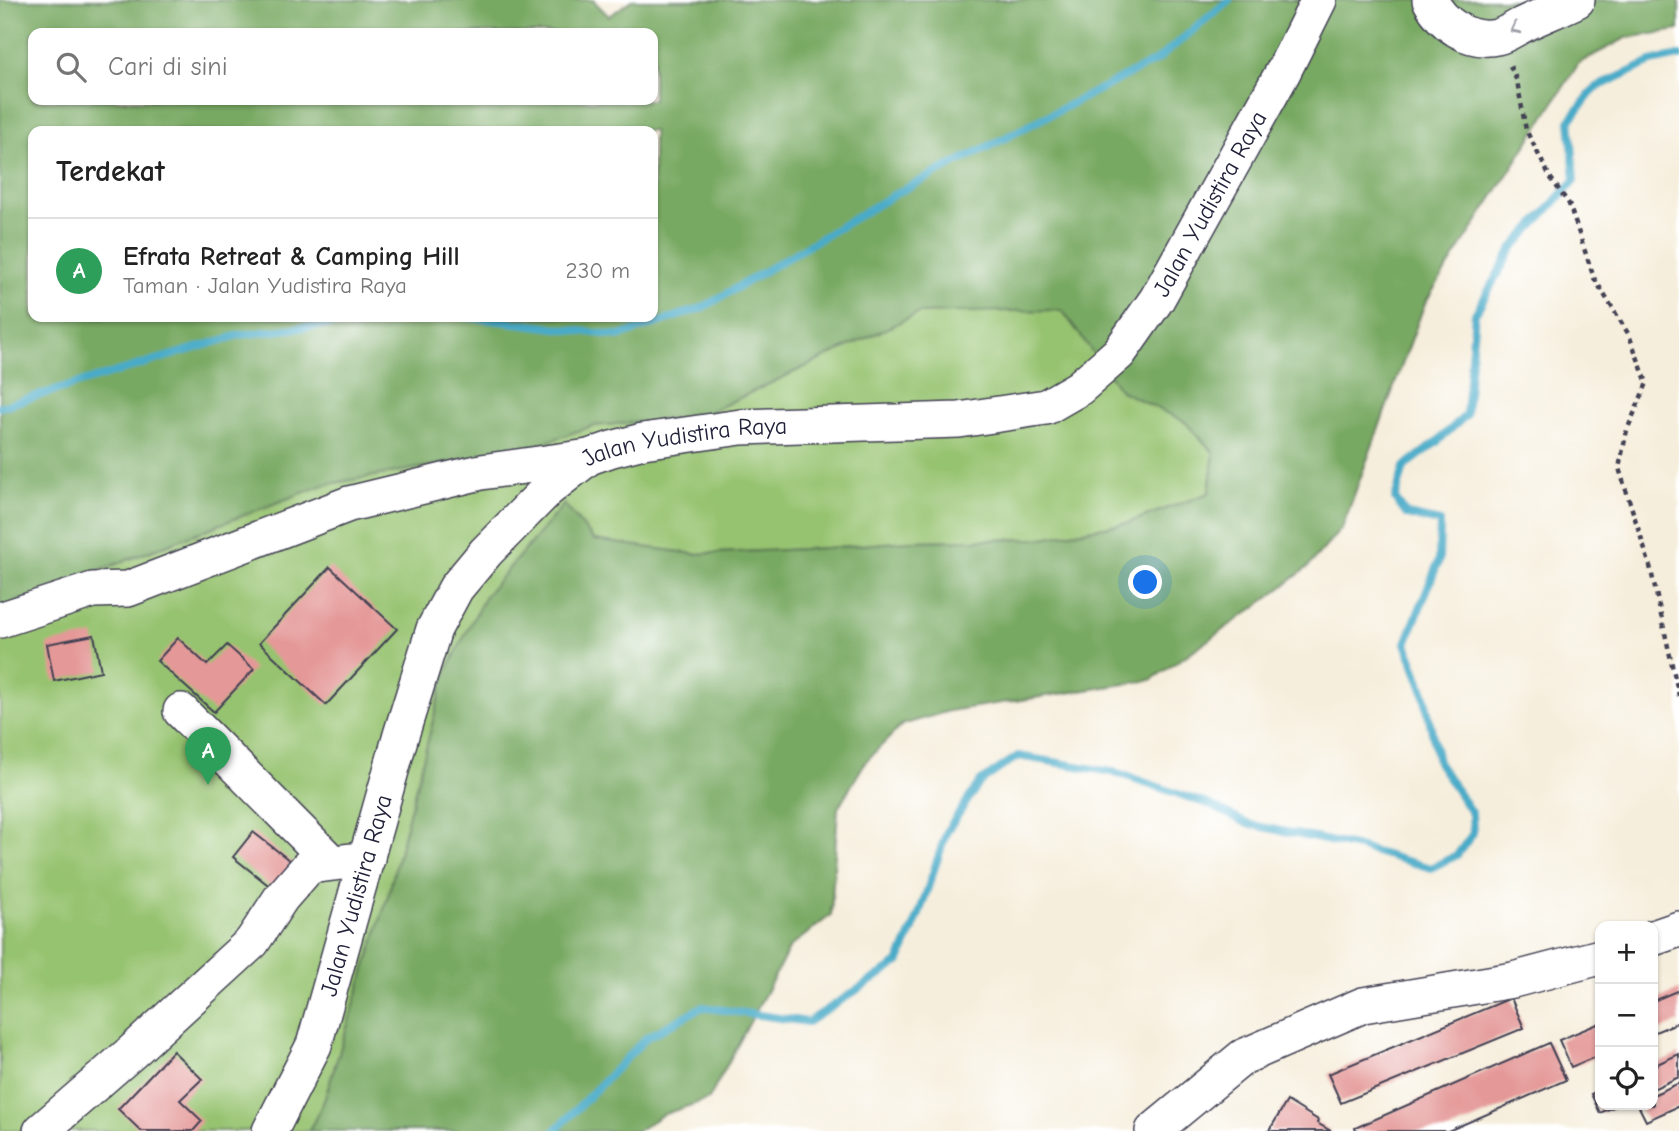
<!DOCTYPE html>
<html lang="id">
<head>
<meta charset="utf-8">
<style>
	body { margin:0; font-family:"Comic Neue",sans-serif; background:#f6f6f6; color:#222 }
	.controls { position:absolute; right:21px; bottom:21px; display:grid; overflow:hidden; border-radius:14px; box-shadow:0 2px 5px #0004 }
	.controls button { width:63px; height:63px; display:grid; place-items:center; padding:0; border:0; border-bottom:2px solid #e0e0e0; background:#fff; color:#222; font:35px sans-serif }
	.you { position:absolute; left:1146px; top:583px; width:24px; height:24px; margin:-18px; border:5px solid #fff; border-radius:50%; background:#1a73e8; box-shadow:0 0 0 10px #1a73e833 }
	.badge { display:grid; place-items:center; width:46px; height:46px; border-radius:50%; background:#1a73e8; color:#fff; font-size:23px; font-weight:700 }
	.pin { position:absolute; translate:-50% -58px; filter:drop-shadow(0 2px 4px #0008) }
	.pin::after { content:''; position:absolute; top:37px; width:24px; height:21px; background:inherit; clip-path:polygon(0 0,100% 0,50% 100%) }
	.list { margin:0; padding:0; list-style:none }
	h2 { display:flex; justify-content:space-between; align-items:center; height:91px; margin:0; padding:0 28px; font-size:30px }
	h2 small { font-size:23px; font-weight:400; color:#767676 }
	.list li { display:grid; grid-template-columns:46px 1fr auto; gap:21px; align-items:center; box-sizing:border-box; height:105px; padding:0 28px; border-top:2px solid #e0e0e0 }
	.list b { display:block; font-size:26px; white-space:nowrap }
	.list p { margin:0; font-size:23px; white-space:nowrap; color:#767676 }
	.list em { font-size:23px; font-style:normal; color:#767676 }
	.icon { flex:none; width:38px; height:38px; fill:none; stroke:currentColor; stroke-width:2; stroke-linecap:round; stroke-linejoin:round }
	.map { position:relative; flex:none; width:1679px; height:1131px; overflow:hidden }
	.search { position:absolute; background:#fff; box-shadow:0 2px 5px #0004; left:28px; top:28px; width:630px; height:77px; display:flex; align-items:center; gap:18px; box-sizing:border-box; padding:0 24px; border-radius:14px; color:#767676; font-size:26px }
	.panel { position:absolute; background:#fff; box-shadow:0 2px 5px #0004; left:28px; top:126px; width:630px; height:196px; border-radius:14px }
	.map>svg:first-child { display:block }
	.green { fill:#96c370; stroke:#5c7256; stroke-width:2 }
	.forest { fill:#78a962; stroke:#4d664e; stroke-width:2; fill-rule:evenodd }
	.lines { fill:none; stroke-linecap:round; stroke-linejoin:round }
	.stream { stroke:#48abc8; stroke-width:8 }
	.building { fill:#e49897 }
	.minor-casing { stroke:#424153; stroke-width:38 }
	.path { stroke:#424153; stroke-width:4.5; stroke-dasharray:5 5; stroke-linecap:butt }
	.minor { stroke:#fff; stroke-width:35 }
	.oneway { stroke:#9c9ca7 }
	.labels { text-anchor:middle; stroke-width:7; stroke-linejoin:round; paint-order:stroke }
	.street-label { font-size:24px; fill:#22223b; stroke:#fff }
</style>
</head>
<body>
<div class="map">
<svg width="1679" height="1131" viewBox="0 0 1679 1131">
	<rect width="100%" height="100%" fill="#fff"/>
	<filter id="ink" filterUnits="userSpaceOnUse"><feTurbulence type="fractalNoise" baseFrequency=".0143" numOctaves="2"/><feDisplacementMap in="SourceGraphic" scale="14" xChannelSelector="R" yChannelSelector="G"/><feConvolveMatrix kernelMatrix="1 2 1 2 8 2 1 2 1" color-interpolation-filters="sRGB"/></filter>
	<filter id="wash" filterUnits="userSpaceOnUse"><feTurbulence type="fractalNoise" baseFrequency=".00686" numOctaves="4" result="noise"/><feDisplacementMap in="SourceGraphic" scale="28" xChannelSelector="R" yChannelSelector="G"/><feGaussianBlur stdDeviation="1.57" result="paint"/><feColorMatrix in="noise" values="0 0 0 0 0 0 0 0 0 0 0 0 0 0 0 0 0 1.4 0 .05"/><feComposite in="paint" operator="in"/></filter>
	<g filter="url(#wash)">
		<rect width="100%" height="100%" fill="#f6eedc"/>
		<path class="green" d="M1010,309L1062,310L1121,391L1184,421L1214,453L1209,493L1127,523L1037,539L909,541L826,548L695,554L594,540L564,504L445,674L388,896L324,1101L309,1131H0V609L323,485L526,449L592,426L699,417L919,313Z"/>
		<path class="forest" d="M0,0H593L609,16L632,0H1679V30L1626,38L1579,63L1425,303L1342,528L1308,567L1267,599L1151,680L949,711L902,725L866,761L838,808L831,915L790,947L709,1099L662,1115L637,1131H309L324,1101L388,896L445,674L485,596L564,504L594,540L695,554L826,548L909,541L1037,539L1127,523L1209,493L1214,452L1184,421L1121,391L1062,310L919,313L699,417L592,426L526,449L323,485L0,608ZM33,33H653V100H33ZM33,131H653V317H33Z"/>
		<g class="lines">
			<g class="stream">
				<path d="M467,317L620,336L704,307L897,193L1157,60L1229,0"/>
				<path d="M0,407L239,335L391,317"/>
				<path d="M555,1131L646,1038L702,1007L808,1022L898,963L918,917L947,831L980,782L1018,756L1118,773L1210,805L1248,824L1358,847L1431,868L1457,855L1473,833L1472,814L1438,762L1424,693L1406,643L1439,560L1440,522L1407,515L1395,499L1404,467L1438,441L1466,415L1475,314L1512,249L1575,180L1570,120L1595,88L1651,62L1679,56"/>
			</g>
		</g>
		<g id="blocks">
			<g class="building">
				<path d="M330,567L397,629L326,705L259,643Z"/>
				<path d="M94,635L101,671L54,681L47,644Z"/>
				<path d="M178,638L207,665L227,645L254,669L214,712L157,661Z"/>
				<path d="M253,832L298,867L277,892L233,857Z"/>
				<path d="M1679,990V1022L1653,1033V1001Z"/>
				<path d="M1511,998L1524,1028L1341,1103L1328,1074Z"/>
				<path d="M1600,1023V1055L1571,1067L1559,1040Z"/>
				<path d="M1549,1043L1566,1080L1448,1131H1356L1355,1128Z"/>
				<path d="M173,1051L202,1079L180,1100L202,1121L193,1131H141L118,1109Z"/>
				<path d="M1679,1054V1077L1653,1089V1066Z"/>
				<path d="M1679,1083V1106L1646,1121L1638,1105H1653V1095Z"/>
				<path d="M1600,1090V1105H1618L1600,1113L1591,1094Z"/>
				<path d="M1287,1101L1318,1120L1317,1123L1331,1131H1269Z"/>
			</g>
		</g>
	</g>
	<g filter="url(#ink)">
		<use href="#blocks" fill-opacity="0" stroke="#424153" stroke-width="2"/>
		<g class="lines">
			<defs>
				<g id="minor">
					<path d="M1430,0C1442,24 1469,43 1497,37C1506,35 1514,29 1522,25C1540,16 1559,9 1577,0"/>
					<path d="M0,620L93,590L128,589L349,504L481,472L589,457"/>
					<path d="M181,711L331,862"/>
					<path d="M1653,938L1679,929"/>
					<path d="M41,1131L132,1052L252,942L281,898L309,866L367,859"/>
					<path id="s1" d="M270,1131L314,1045L401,735L434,629L456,588L486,552L548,489L589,457L612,449L643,441L741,427L959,420L1046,407L1079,388L1119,353L1157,299L1283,72L1319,0"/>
					<path d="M1153,1131L1243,1057L1363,1005L1513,980L1600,957"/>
				</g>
			</defs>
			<use href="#minor" class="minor-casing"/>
			<path class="path" d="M1510,66L1517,81L1526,130L1550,177L1569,204L1594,278L1629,335L1647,383L1627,430L1619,468L1650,566L1679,696"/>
			<use href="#minor" class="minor"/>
		</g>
		<defs><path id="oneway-chevron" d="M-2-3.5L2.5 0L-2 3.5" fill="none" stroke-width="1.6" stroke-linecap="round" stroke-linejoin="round" transform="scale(1.75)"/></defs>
		<use class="oneway" href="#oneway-chevron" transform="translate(1515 29) rotate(153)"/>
	</g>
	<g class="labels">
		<g class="street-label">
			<text dy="8" stroke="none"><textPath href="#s1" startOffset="1491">Jalan Yudistira Raya</textPath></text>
			<text dy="8" stroke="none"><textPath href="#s1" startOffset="861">Jalan Yudistira Raya</textPath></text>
			<text dy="8" stroke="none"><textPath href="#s1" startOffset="252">Jalan Yudistira Raya</textPath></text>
		</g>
	</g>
</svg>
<div class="controls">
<button>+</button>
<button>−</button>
<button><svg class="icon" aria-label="locate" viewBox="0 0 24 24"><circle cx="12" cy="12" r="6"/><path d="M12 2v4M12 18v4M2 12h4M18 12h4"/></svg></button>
</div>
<div class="you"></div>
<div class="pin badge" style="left:208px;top:785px;background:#2e9e5b">A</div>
<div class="search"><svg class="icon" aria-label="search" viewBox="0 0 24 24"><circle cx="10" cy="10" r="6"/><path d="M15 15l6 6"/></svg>Cari di sini</div>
<section class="panel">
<h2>Terdekat<small></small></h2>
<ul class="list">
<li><span class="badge" style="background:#2e9e5b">A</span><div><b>Efrata Retreat &amp; Camping Hill</b><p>Taman · Jalan Yudistira Raya</p></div><em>230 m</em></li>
</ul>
</section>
</div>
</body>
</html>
